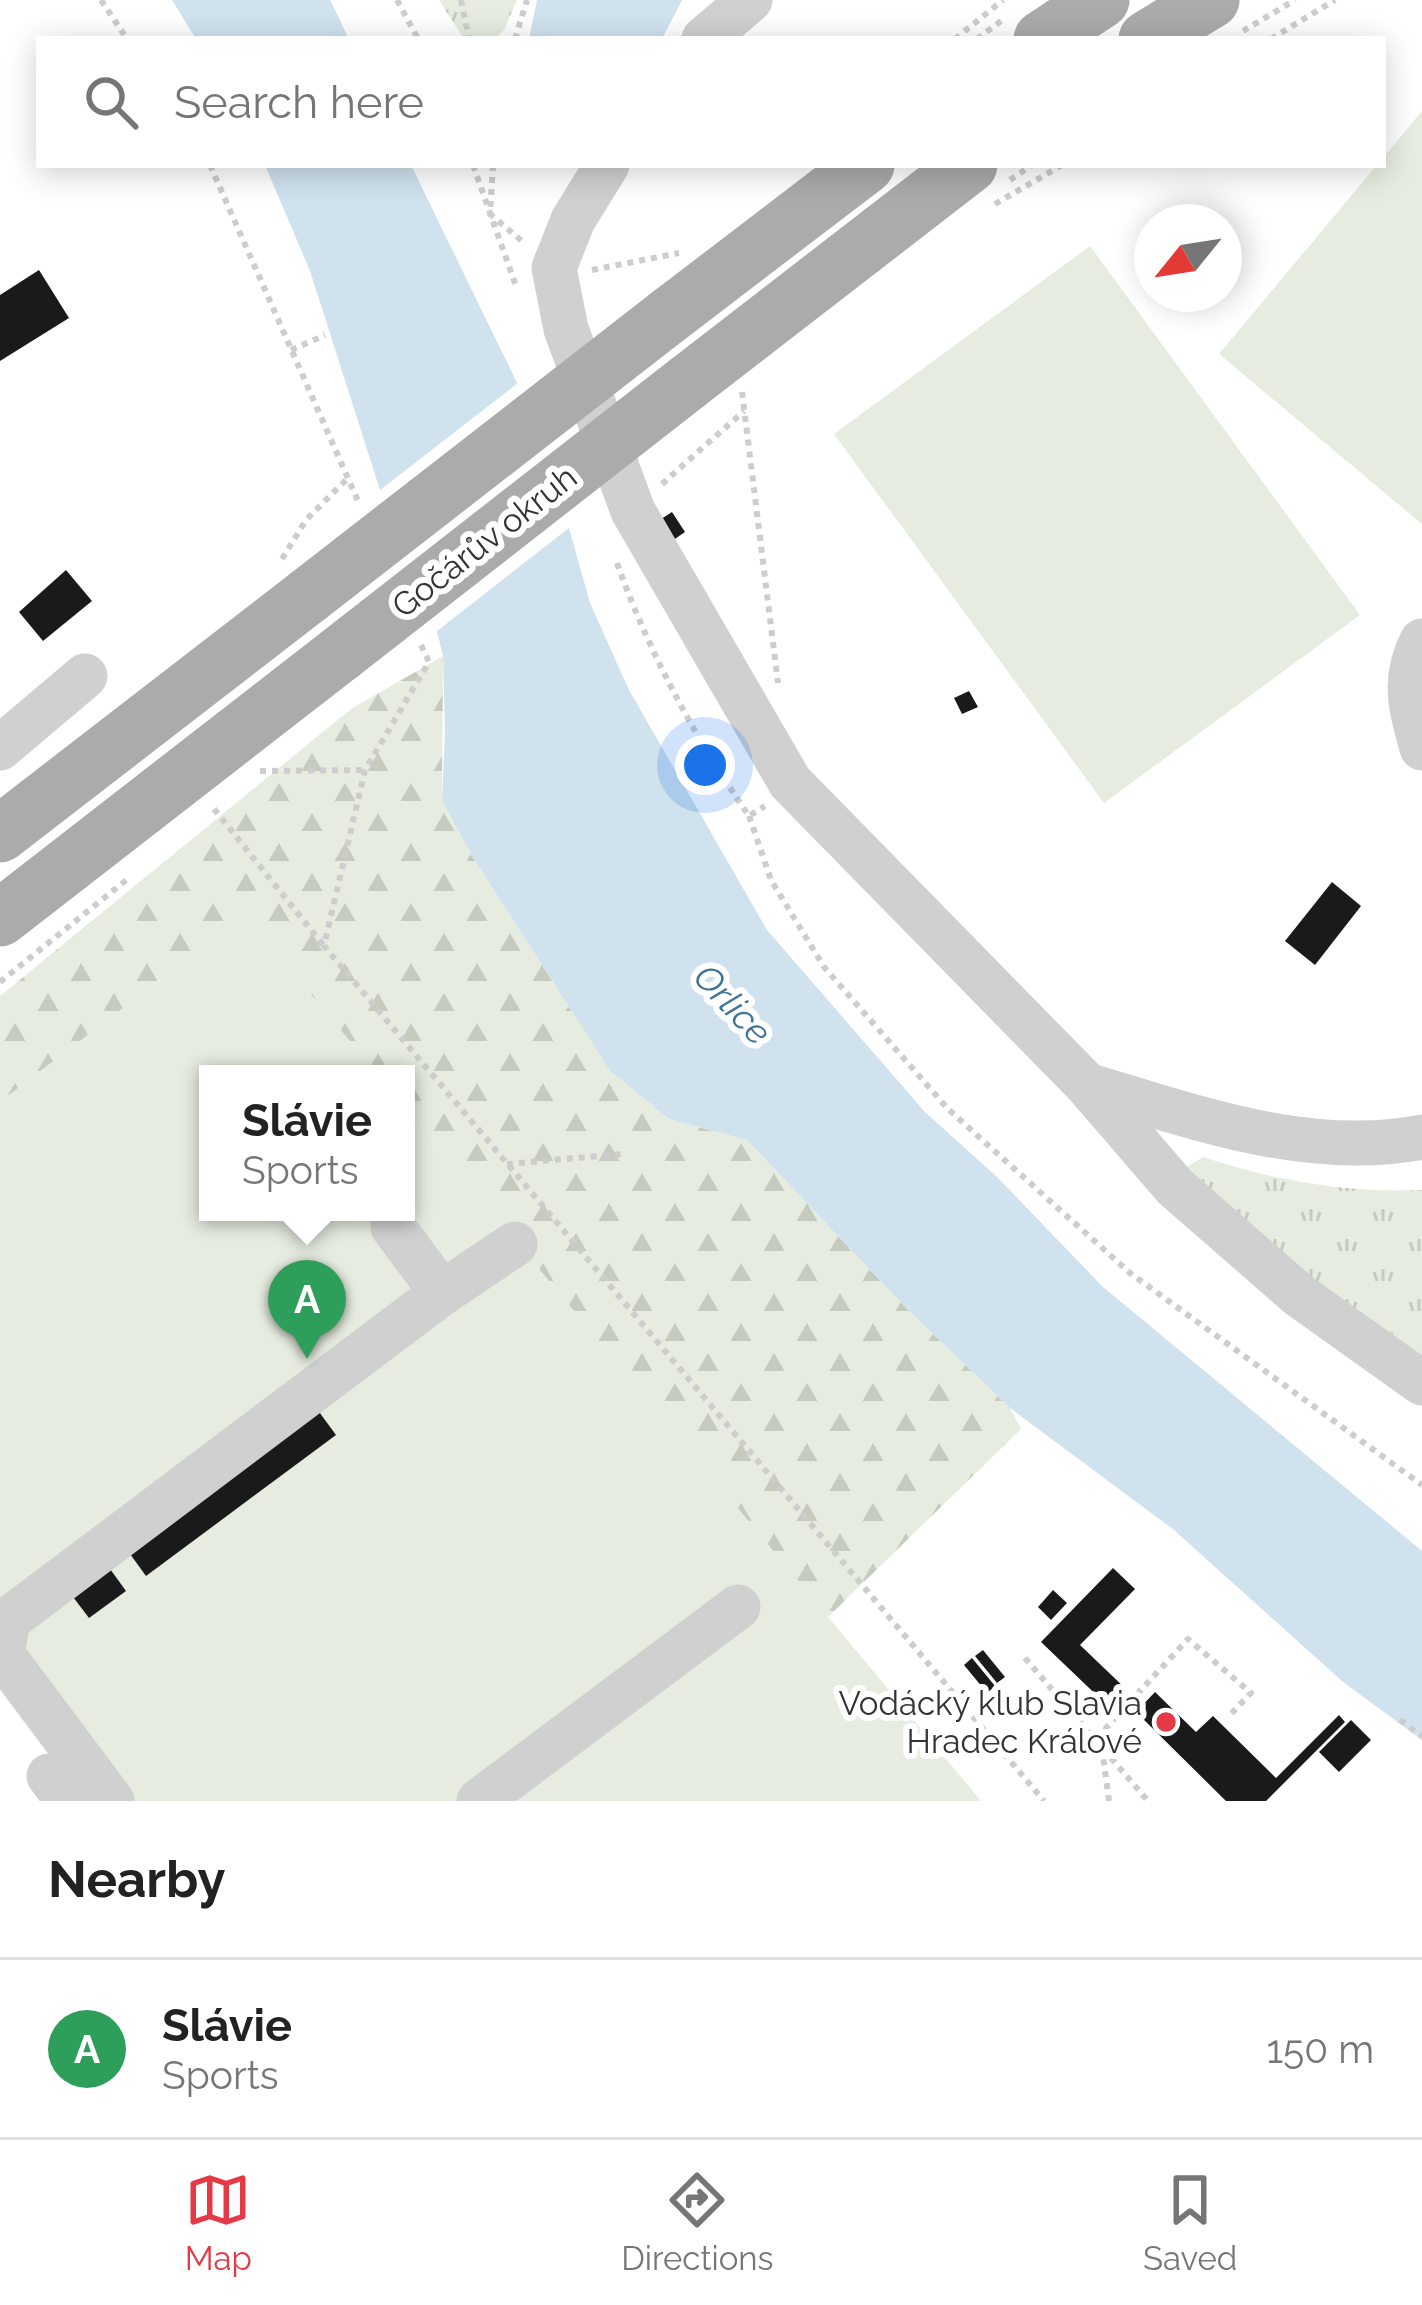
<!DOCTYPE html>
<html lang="en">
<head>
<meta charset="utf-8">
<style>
	body { margin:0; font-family:Raleway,sans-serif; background:#f6f6f6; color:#222 }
	.compass { position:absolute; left:1134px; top:204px; width:108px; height:108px; border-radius:50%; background:#fff; box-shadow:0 6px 30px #0003; rotate:240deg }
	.you { position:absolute; left:705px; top:765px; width:42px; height:42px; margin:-30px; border:9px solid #fff; border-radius:50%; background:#1a73e8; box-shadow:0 0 0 18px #1a73e833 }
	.badge { display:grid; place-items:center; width:78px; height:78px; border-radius:50%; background:#e63946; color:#fff; font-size:39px; font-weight:700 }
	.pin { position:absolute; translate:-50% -99px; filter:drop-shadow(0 3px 6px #0008) }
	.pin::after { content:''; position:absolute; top:63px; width:42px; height:36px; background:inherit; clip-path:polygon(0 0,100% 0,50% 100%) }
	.popup { position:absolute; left:199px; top:1065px; width:216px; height:156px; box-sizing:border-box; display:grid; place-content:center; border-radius:0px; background:#fff; filter:drop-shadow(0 3px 9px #0005); font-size:39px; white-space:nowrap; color:#767676 }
	.popup b { font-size:45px; color:#222 }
	.popup::after { content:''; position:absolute; left:50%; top:100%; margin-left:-24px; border:24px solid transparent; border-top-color:#fff }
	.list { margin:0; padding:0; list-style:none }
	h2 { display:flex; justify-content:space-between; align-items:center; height:156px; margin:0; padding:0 48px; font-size:51px }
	h2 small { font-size:39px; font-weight:400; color:#767676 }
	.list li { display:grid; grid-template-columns:78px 1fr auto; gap:36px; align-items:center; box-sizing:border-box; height:180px; padding:0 48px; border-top:3px solid #e0e0e0 }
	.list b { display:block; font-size:45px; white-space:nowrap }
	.list p { margin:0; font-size:39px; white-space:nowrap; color:#767676 }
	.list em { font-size:39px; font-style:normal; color:#767676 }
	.icon { flex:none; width:66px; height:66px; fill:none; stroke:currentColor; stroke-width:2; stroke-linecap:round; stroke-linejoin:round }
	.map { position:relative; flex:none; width:1422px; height:1801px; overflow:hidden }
	.search { position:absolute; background:#fff; box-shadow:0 6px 30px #0003; left:36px; right:36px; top:36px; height:132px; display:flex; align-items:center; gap:30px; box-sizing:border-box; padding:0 42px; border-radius:0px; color:#767676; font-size:45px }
	.sheet { height:336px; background:#fff }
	nav { display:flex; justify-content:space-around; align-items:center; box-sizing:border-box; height:168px; border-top:3px solid #e0e0e0; background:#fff; font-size:33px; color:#767676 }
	nav a { display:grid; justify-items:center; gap:6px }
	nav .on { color:#e63946 }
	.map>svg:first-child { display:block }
	.grass { fill:url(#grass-tufts) }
	.forest { fill:url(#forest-firs) }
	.green { fill:#e6ecdf }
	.water { fill:#cfe2ee }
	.pier { fill:#fff }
	.building { fill:#1a1a1a }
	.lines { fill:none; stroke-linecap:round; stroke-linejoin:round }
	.path { stroke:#cdcdcd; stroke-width:6; stroke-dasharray:6 6; stroke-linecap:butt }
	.minor { stroke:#d0d0d0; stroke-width:45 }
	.major { stroke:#ababab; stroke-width:57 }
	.major-bridge { stroke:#ababab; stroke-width:57 }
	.poi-dot { fill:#e63946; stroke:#fff; stroke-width:4.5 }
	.labels { text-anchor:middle; stroke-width:12; stroke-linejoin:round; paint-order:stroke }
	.street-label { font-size:33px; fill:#333; stroke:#fff }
	.poi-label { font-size:33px; fill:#333; stroke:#fff; text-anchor:end }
	.water-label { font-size:36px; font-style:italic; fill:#3f7597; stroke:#fff }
</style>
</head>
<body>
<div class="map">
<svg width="1422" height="1801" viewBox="0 0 1422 1801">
	<defs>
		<pattern id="grass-tufts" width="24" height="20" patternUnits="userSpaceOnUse" patternTransform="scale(3)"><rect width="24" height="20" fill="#e6ecdf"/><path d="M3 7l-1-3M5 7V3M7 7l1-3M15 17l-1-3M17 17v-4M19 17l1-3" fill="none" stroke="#c6cbc0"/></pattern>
		<pattern id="forest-firs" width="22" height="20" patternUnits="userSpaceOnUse" patternTransform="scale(3)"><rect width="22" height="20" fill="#e6ecdf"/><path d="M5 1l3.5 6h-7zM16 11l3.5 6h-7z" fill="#c6cbc0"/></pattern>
	</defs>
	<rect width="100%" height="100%" fill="#fff"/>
	<g class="grass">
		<path d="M439,0H517L504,30L495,39H464Z"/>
		<path d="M1203,1157C1275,1181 1346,1193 1422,1190V1358L1332,1304L1180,1171Z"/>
	</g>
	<path class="forest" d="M443,656L442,801L472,856L610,1071L669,1119L747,1140L908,1310L1010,1408L1021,1429L828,1617L406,1109V1074H377L245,915L0,1102V996L351,709Z"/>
	<g class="green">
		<path d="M1422,111V524L1219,354L1377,165H1383V158Z"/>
		<path d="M1090,246L1360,615L1104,803L834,434Z"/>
		<path d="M245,915L377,1074H208V1212H406V1109L981,1801H83L0,1690V1102Z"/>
	</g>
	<g class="water">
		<path d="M172,0H330L349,39H196Z"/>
		<path d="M537,0H682L662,39H529Z"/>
		<path d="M265,165H411L517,383L569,528L590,603L629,690L767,930L925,1112L997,1177L1103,1287L1422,1551V1740L1343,1682L1174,1530L1010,1408L908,1310L747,1140L669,1119L610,1071L472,856L442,801L445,731L443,656L437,631L380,490L310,271Z"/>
	</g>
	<path class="pier" d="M522,380L574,524L432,635L375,494Z"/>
	<g class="building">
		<path d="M39,270L69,318L0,361V295Z"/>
		<path d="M672,512L685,532L669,543L655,523Z"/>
		<path d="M66,570L92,601L43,641L19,612Z"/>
		<path d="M969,691L978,707L962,714L954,698Z"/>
		<path d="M1332,882L1361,906L1315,965L1285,941Z"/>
		<path d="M314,1405L336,1435L146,1576L125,1547Z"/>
		<path d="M105,1562L126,1591L89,1618L67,1589Z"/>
		<path d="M1113,1568L1135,1589L1080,1645L1127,1690L1110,1708L1041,1642Z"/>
		<path d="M1053,1590L1067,1603L1051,1620L1038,1607Z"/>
		<path d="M983,1650L1005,1677L997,1683L975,1656Z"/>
		<path d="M972,1658L995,1686L987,1693L964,1665Z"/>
		<path d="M1155,1692L1196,1732L1213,1716L1276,1778L1339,1715L1345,1722L1266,1801H1226L1136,1712Z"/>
		<path d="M1351,1720L1371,1740L1339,1772L1319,1752Z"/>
	</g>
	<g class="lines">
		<g class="path">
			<path d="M101,0L127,39"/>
			<path d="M397,0L418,39"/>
			<path d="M461,0L469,39"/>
			<path d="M1243,31L1295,0"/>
			<path d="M515,39L527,0"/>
			<path d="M955,39L1003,0"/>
			<path d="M977,39L1001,21"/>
			<path d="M1271,39L1335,0"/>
			<path d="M210,165L358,501"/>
			<path d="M473,165L516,286"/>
			<path d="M493,165L490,214L523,242"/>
			<path d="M1010,180L1032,165"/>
			<path d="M995,204L1062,165"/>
			<path d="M592,270L679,253"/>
			<path d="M291,350L325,335"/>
			<path d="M742,392L778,683"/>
			<path d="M662,484L744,411"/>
			<path d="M282,559L306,520L348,478"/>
			<path d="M617,563C649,653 695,738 749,816L765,806"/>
			<path d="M421,645L429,662L365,770L324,946L1044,1801"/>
			<path d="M260,771L365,770"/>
			<path d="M214,809L324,946"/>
			<path d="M749,816L771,880L824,967L948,1109L1130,1273L1422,1485"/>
			<path d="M0,982L130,877"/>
			<path d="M507,1164L622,1154"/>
			<path d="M1025,1658L1148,1801"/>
			<path d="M1400,1720L1422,1736"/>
			<path d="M1109,1801L1102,1749L1106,1728L1188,1639L1251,1693L1230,1715"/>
		</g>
		<g class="minor">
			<path d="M704,39L750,0"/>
			<path d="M607,165L573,220L554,268L566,329L633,511L790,782L1087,1085L1175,1187L1300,1296L1422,1383"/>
			<path d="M1422,641C1402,679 1411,709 1422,748"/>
			<path d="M0,748L85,676"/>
			<path d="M1087,1085C1195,1117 1308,1159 1422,1137"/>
			<path d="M393,1227L442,1293"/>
			<path d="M49,1776L68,1801"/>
			<path d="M112,1801L2,1654L8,1620L442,1293L515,1244"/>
			<path d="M479,1801L738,1607"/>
		</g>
		<g class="major">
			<path d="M1042,39L1101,0"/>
			<path d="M1147,39L1211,0"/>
			<path d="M667,317L866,165"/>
			<path d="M687,383L969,165"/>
			<path d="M0,834L308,596"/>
			<path d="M0,918L340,654"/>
		</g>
		<g class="major-bridge">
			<path d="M308,596L667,317"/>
			<path d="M340,654L687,383"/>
		</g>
	</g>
	<circle class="poi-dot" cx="1166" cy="1722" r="12"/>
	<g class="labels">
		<g class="street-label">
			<text transform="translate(484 541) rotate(-38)" y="12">Gočárův okruh</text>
		</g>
		<g class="poi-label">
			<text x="1142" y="1715">Vodácký klub Slavia<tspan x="1142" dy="38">Hradec Králové</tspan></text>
		</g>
		<g class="water-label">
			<text transform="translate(733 1004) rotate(47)" y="13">Orlice</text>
		</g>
	</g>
</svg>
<svg class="compass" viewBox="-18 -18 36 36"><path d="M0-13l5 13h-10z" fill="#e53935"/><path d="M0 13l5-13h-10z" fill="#767676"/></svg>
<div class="you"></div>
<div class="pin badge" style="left:307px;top:1359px;background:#2e9e5b">A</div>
<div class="popup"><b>Slávie</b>Sports</div>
<div class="search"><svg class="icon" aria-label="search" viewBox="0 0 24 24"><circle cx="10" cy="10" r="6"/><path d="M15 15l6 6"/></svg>Search here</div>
</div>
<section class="sheet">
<h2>Nearby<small></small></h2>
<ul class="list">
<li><span class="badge" style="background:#2e9e5b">A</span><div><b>Slávie</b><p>Sports</p></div><em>150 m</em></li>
</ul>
</section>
<nav>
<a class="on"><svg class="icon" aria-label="map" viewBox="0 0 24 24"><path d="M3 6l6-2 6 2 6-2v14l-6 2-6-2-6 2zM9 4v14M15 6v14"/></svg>Map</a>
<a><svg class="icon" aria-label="directions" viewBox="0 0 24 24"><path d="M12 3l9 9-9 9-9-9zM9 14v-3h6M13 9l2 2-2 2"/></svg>Directions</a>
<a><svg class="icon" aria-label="saved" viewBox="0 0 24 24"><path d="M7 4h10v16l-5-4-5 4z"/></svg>Saved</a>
</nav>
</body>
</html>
